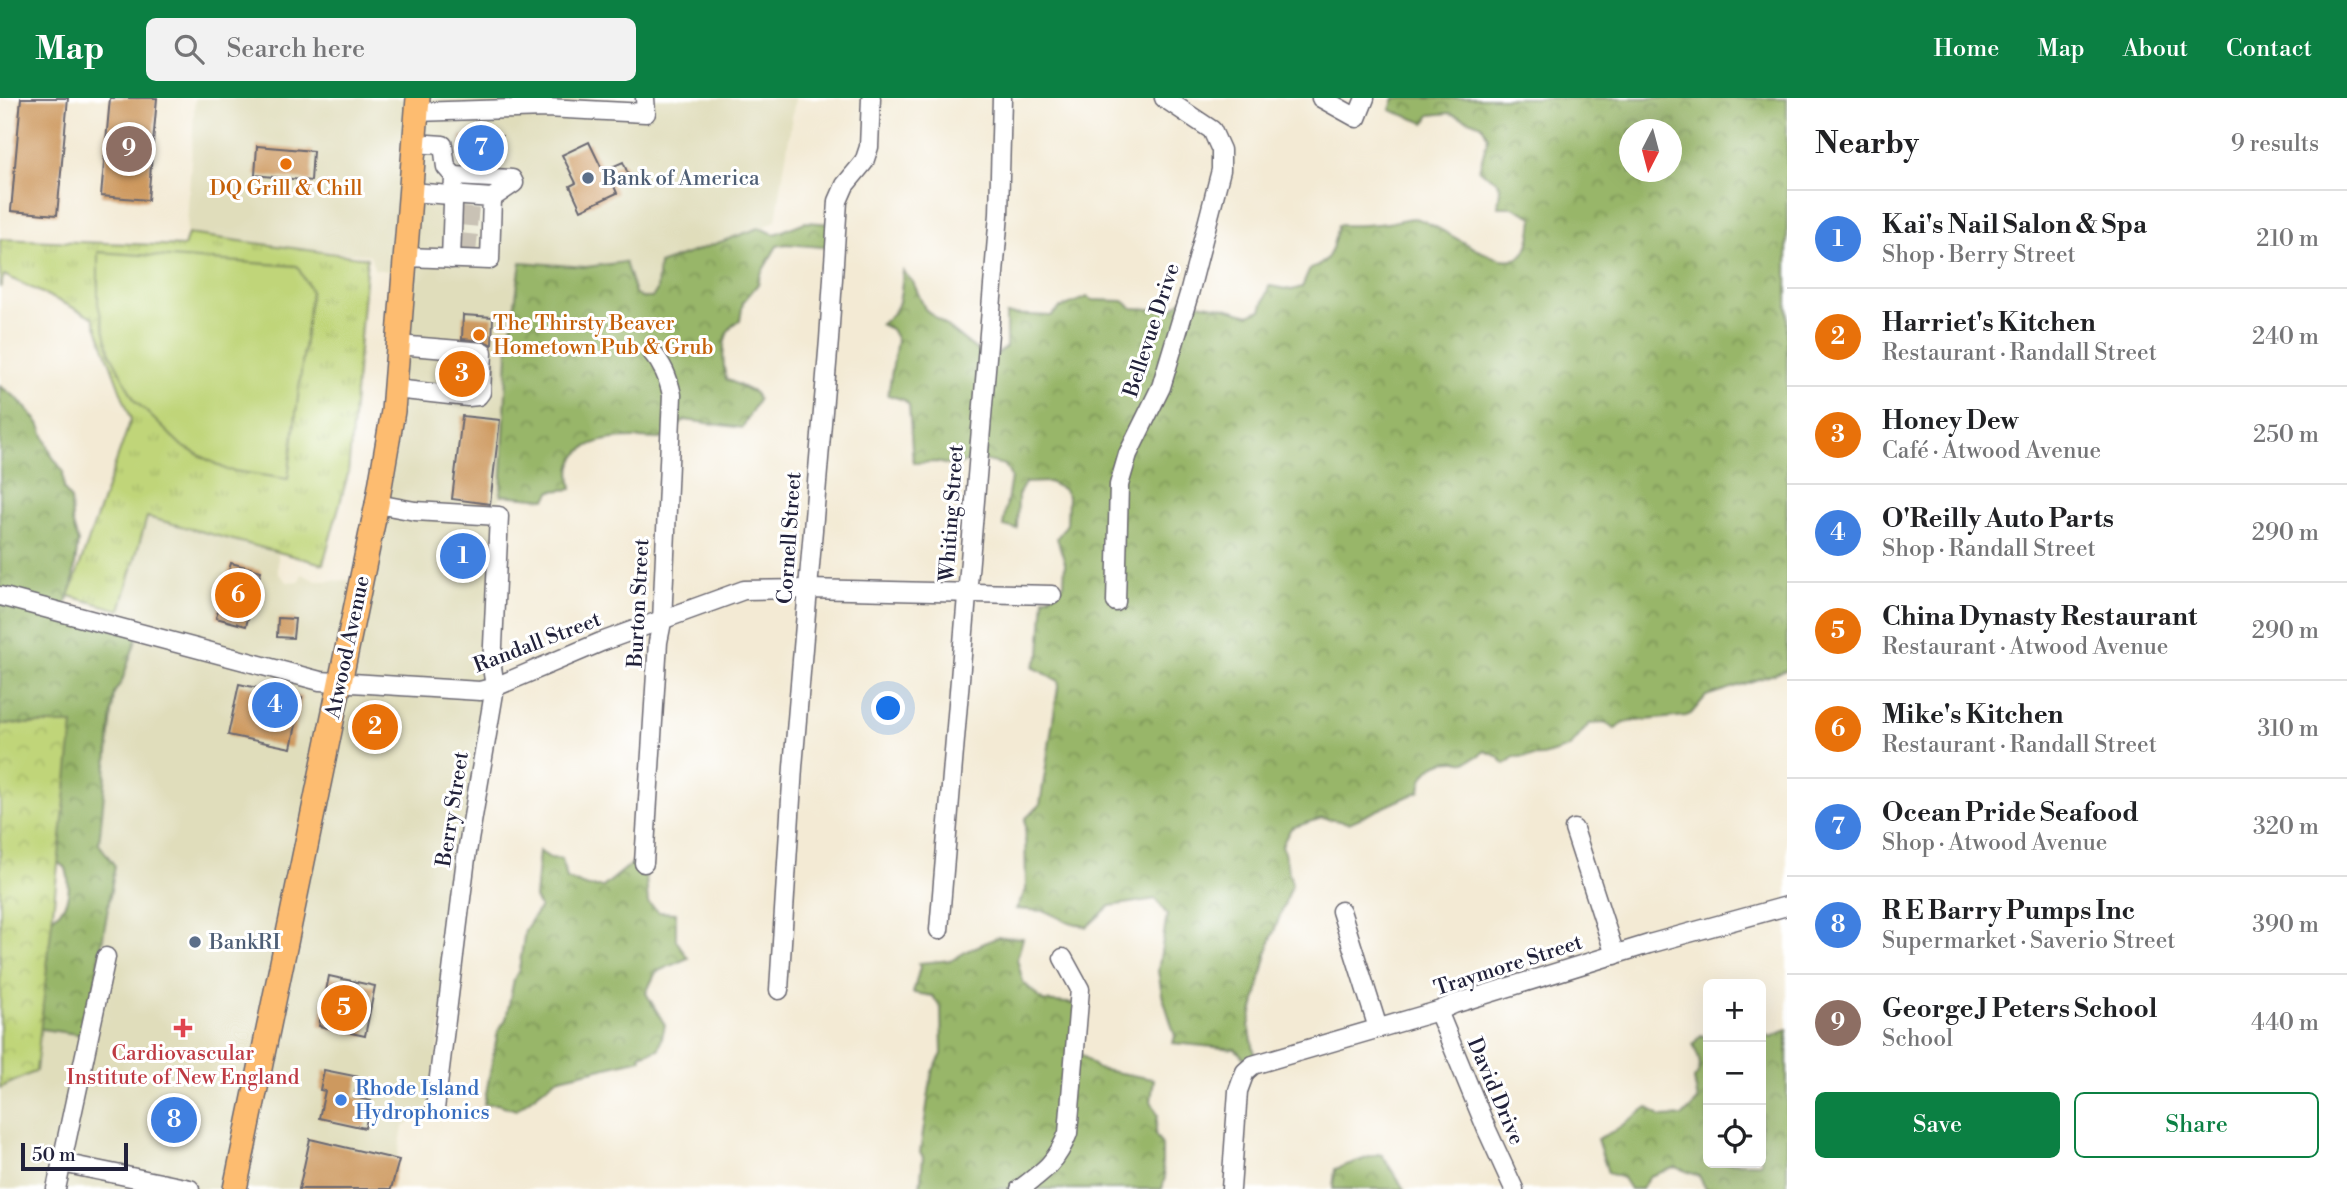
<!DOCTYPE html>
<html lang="en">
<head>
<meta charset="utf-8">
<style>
	body { margin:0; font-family:"Libre Bodoni",serif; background:#f2f2f2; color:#202124 }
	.controls { position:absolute; right:21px; bottom:21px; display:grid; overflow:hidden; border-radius:10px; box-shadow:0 7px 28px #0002 }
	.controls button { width:63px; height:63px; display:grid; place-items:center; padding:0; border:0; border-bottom:2px solid #e0e0e0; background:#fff; color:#202124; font:35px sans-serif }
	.compass { position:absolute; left:1619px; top:21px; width:63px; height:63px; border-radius:50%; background:#fff; box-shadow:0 7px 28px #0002; rotate:186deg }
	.scale { position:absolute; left:21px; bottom:18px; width:107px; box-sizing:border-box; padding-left:7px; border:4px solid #22223b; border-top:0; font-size:19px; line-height:24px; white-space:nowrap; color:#22223b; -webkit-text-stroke:5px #fff; paint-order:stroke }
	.you { position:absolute; left:889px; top:611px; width:24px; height:24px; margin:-18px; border:5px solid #fff; border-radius:50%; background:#1a73e8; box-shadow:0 0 0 10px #1a73e833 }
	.badge { display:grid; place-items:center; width:46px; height:46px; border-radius:50%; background:#0b8043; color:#fff; font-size:23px; font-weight:700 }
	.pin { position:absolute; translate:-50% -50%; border:4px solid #fff; box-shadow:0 2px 7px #0006 }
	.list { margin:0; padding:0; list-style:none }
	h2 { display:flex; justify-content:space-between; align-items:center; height:91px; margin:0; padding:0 28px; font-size:30px }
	h2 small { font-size:23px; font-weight:400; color:#757577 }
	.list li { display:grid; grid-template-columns:46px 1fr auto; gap:21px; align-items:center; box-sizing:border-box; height:98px; padding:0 28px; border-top:2px solid #e0e0e0 }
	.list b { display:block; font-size:26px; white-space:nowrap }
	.list p { margin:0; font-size:23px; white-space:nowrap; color:#757577 }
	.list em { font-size:23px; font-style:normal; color:#757577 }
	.actions { display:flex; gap:14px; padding:21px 28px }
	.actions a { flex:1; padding:16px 0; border:2px solid #0b8043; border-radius:10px; text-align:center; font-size:24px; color:#0b8043 }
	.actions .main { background:#0b8043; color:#fff }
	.icon { flex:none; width:38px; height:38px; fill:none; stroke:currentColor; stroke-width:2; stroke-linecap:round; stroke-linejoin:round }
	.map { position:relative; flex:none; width:1787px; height:1091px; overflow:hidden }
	header { display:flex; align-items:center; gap:42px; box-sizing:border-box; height:98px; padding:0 35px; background:#0b8043; color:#fff }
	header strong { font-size:33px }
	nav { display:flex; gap:38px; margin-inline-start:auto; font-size:24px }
	.search { width:490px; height:63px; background:#f2f2f2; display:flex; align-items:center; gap:18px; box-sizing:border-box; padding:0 24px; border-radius:10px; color:#757577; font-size:26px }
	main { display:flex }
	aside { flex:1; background:#fff }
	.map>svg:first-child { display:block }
	.built { fill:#e0ddbb }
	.grass { fill:url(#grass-tufts); stroke:#717c5a; stroke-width:2 }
	.forest { fill:url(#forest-crowns); stroke:#5d6c52; stroke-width:2; fill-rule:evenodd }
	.park { fill:url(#park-crowns); stroke:#717c5a; stroke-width:2 }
	.pitch { fill:#c0d579; stroke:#717c5a; stroke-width:2 }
	.building { fill:#cd995f }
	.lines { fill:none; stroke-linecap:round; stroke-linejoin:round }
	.minor-tunnel { stroke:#c9c2b5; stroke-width:18; stroke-dasharray:18 9; stroke-linecap:butt }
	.minor-casing { stroke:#6b6871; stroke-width:21 }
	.major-casing { stroke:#6b6871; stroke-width:26 }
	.minor { stroke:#fff; stroke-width:18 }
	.major { stroke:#fdbc6f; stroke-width:23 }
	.food-dot { fill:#e8710a; stroke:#fff; stroke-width:2.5 }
	.service-dot { fill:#5c6f8a; stroke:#fff; stroke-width:2.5 }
	.health-dot { fill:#e0444e; stroke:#fff; stroke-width:2.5 }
	.shop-dot { fill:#3f7fe0; stroke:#fff; stroke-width:2.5 }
	.labels { text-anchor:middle; stroke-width:6; stroke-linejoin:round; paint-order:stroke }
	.service-label { font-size:21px; fill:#4e5e75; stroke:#fff; text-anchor:start }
	.food-label { font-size:21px; fill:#c56008; stroke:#fff }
	.street-label { font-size:21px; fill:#22223b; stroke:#fff }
	.health-label { font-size:21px; fill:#be3a42; stroke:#fff }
	.shop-label { font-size:21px; fill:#366cbe; stroke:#fff; text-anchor:start }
</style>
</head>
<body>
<header>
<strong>Map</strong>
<div class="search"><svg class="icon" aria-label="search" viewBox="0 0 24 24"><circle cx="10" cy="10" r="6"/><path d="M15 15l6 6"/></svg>Search here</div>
<nav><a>Home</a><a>Map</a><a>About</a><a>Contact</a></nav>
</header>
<main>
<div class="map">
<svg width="1787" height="1091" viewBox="0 0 1787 1091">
	<defs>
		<pattern id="grass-tufts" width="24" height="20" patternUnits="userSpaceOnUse" patternTransform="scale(1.75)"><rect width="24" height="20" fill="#c0d579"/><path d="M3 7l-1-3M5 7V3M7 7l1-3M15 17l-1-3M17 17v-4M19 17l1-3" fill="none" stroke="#a5b76a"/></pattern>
		<pattern id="forest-crowns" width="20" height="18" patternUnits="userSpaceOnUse" patternTransform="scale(1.75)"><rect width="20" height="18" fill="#98b669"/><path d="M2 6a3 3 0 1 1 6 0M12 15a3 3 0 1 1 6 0" fill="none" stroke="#7c9458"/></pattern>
		<pattern id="park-crowns" width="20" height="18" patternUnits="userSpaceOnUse" patternTransform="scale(1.75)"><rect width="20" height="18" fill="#c0d579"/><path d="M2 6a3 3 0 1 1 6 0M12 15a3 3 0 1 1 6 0" fill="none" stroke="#a5b76a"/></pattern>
	</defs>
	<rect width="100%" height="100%" fill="#fff"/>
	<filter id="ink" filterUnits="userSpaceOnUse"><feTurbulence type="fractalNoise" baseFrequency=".0143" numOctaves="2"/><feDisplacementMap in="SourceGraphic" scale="14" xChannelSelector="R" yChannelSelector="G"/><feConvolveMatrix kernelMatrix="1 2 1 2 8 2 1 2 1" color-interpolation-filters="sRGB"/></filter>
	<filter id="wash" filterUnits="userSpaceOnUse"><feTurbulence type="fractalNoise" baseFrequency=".00686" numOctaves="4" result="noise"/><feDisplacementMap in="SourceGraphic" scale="28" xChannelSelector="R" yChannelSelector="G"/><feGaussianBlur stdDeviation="1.57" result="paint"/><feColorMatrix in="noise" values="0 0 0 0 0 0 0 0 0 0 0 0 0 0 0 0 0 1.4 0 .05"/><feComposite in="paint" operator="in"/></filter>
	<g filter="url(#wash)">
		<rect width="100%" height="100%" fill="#f3ead4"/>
		<path class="built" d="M195,0H795L776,122L657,192L652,200H641L635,195L625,164L586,169L522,164L500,393L491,561L430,1006L403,1030L392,1091H0V932L99,747L114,594L122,583L114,529L139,423L145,416L278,454V475L287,484L299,483L302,476L316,483L358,482L402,175L374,171L370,157L186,141Z"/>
		<path class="grass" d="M188,136L367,160L348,376L323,466L147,419L120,512L69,498L131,321L93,219L4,177L0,190V141L184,148Z"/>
		<g class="forest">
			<path d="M1394,0H1787V572L1706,598L1691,616L1686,618L1625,624L1615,631L1605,625L1589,626L1569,650L1543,658L1514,659L1505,666L1497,658L1485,653C1479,657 1471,663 1465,664C1461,665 1457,662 1453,663C1434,663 1421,674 1420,693L1349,725L1322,720L1291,730L1282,747L1292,786L1269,847L1249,928L1255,957L1252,960L1246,962L1235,951L1173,945L1175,938L1162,896L1158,873L1167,817L1156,801L1110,808L1087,829L1066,823L1045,813L1016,811L1026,792L1025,721L1040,707L1059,583L1033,569L1040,556L1044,500L1056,495L1064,486L1065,465L1057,440L1067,426L1068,398L1063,391L1049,384L1025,385L1018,397L1017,431L1003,428L1011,379L1005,367L978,361L953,368L937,364L913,365L909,307L904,302L888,297L897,242L891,231L880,226C903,212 900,198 903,173L913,184L925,211L983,257L994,258L1006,249V216L1051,218L1060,210L1087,199L1092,202L1123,203L1133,210L1170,212L1189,196L1197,205L1222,209L1249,217L1261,212L1269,188L1292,192L1302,189L1310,171C1332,165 1333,147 1338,127C1355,128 1370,127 1387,125C1396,124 1410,118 1418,121C1442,127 1505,180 1524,155C1531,145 1532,130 1533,119L1513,109H1498L1500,91L1497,83L1479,72L1488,39L1482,27L1450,15L1430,17L1425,25L1390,12ZM1630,32H1672V74H1630Z"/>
			<path d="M805,124L835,126L834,150L786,146L777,148L760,177L758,186L743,204L740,223C720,230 722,263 726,281L755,295L758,302L742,330L685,322L662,341C635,340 582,334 571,368C569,374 571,384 572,391L551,393L546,401L501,397L508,255L521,164L586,169L625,164L635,195L641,200H652L657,192L659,166L759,130L775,136Z"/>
			<path d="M0,288L17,300L39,325L52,358L63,373L64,391L71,402L72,423L78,444L72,490L62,515L137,539L122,583L114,595L99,746L115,768L87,934L83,937L21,928L0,879C4,870 8,857 14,850C39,821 80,820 66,770L55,763L0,745Z"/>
			<path d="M539,753L550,760L562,761L567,781L588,789H603L634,764L646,779L648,805L659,814L676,815V842L688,860L656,874L646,895L665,927L659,951L640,957L641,961L556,981L516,1012L497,1006H484L498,933L506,921L514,881L519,872L525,832L540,809L535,800Z"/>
			<path d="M998,839L1023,840L1017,861L1023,884L1043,903L1079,906L1076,952L1098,971L1154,981L1151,1003L1158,1017L1155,1036L1162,1047V1066L1165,1079L1162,1091H920L923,1059L920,1055L932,974L942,956L941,911L933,898L913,895L920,869L918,865L952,862L969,852Z"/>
			<path d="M1787,932V1091H1706L1699,1078L1676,1069L1650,1078L1641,1091H1630L1623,1080L1608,1075L1597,1041L1614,1033L1648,1009L1661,1019L1683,1018L1698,1003L1694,981C1705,969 1698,959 1693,946L1701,937L1708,940V1065H1761V934L1771,939Z"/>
			<path d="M1378,1056L1382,1057L1404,1091H1333L1335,1071Z"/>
		</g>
		<path class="park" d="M0,626H73L36,973L0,990Z"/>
		<path class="pitch" d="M98,154L297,168L311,193L288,381L227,372L182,348L135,303L110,255L98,206Z"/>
		<g id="blocks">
			<g class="building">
				<path d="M21,0H68L57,117L11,113Z"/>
				<path d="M110,0H157L148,102L101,98Z"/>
				<path d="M461,38H502L501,62L461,61Z"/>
				<path d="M589,44L603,73L623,64L629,78L613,86L617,95L581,112L570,88L576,85L562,57Z"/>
				<path d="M257,48L313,53L311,83L255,77Z"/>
				<path d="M463,217L493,219L492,247L484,243L462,241Z"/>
				<path d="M453,263L471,264L470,287L450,286Z"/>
				<path d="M462,318L500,322L490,406L452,401Z"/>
				<path d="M231,465L261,473L246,528L216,520Z"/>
				<path d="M278,520L295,521L293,540L277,539Z"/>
				<path d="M239,586L302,599L291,650L228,637Z"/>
				<path d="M329,878L375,888L365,938L319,928Z"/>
				<path d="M324,972L359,979L354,999L371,1003L365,1030L319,1020L325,993L320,992Z"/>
				<path d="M310,1041L399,1062L391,1091H299Z"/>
			</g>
		</g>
	</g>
	<g filter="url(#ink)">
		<use href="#blocks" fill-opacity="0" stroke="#6b6871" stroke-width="2"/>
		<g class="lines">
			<g class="minor-tunnel">
				<path d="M460,118L480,120"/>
				<path d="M459,144L478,146"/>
			</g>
			<defs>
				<g id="minor">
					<path d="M1321,0L1357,20L1365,0"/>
					<path d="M416,14L546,10L646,15L645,0"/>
					<path d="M414,45L443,47L446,69L454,78L451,161"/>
					<path d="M454,78L512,81L514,85L492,100"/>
					<path d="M405,159L490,162L492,100L410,94"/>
					<path d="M395,291L468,299L478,298L481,294L483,254L398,247"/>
					<path d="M377,406L415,413L499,418L492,569L495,589L466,760L435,1011"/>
					<path d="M0,498L320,583L480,593L495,589L601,544L744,492L808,491L1052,497"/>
					<path d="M1116,504L1119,387L1128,356L1161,289L1189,196L1221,72V52L1212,32L1164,0"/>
					<path d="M1574,731L1615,857"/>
					<path d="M644,765L658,544L662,524L672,297C668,279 663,267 651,253"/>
					<path d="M1341,813L1378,930"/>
					<path d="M939,832L999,116L1002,0"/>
					<path d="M779,892L793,669L829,242L838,103L845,87L864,64L869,49L871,0"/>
					<path d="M1438,913L1487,1032L1514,1091"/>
					<path d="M62,1065L190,1091"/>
					<path d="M56,1091L106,859"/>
					<path d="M1020,1091C1044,1073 1057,1064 1068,1035L1080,891L1063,860"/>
					<path d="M1231,1091L1238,993L1245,974L1253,967L1438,913L1454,906L1649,846L1787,808"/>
				</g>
				<path id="major" d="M235,1091L377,406L393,313L418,0"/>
			</defs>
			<use href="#minor" class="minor-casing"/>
			<use href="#major" class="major-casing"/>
			<use href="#minor" class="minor"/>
			<use href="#major" class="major"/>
		</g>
	</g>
	<g class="food-dot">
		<circle cx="286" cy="66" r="7"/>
		<circle cx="479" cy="237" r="7"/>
	</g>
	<g class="service-dot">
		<circle cx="588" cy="80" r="7"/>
		<circle cx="195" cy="844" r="7"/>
	</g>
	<path class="health-dot" d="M179.5 919.5h7v7h7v7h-7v7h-7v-7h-7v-7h7z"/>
	<circle class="shop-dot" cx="341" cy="1002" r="7"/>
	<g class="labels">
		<g class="service-label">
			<text x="602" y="87">Bank of America</text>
			<text x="209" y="851">BankRI</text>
		</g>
		<g class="food-label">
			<text x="286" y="97">DQ Grill &amp; Chill</text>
			<text x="493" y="232" text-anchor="start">The Thirsty Beaver<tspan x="493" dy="24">Hometown Pub &amp; Grub</tspan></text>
		</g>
		<g class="street-label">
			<text transform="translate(1151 232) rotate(-72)" y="7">Bellevue Drive</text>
			<text transform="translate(951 415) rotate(-86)" y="7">Whiting Street</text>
			<text transform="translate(789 440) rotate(-86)" y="7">Cornell Street</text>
			<text transform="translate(638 505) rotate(-87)" y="7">Burton Street</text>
			<text transform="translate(537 544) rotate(-21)" y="7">Randall Street</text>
			<text transform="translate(347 549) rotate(-78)" y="7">Atwood Avenue</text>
			<text transform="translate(452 711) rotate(-81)" y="7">Berry Street</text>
			<text transform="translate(1508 867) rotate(-18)" y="7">Traymore Street</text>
			<text transform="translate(1496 993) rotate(67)" y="7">David Drive</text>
		</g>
		<g class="health-label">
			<text x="183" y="962">Cardiovascular<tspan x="183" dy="24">Institute of New England</tspan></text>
		</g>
		<g class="shop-label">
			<text x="355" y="997">Rhode Island<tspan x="355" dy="24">Hydrophonics</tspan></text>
		</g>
	</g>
</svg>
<div class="controls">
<button>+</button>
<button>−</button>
<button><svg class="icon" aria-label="locate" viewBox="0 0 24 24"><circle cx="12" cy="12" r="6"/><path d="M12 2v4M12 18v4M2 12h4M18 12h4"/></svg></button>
</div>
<svg class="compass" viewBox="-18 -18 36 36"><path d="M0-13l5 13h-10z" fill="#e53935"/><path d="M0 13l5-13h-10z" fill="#757577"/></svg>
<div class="scale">50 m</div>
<div class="you"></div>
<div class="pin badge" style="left:463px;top:458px;background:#3f7fe0">1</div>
<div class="pin badge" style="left:375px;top:629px;background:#e8710a">2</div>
<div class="pin badge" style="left:462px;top:276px;background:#e8710a">3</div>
<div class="pin badge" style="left:275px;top:607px;background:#3f7fe0">4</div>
<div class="pin badge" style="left:344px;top:910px;background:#e8710a">5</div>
<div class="pin badge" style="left:238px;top:497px;background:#e8710a">6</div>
<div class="pin badge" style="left:481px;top:50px;background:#3f7fe0">7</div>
<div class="pin badge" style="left:174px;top:1022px;background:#3f7fe0">8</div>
<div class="pin badge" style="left:129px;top:51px;background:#8d6e63">9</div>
</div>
<aside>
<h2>Nearby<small>9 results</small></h2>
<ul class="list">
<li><span class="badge" style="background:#3f7fe0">1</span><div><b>Kai's Nail Salon &amp; Spa</b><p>Shop · Berry Street</p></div><em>210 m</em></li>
<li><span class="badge" style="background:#e8710a">2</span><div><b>Harriet's Kitchen</b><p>Restaurant · Randall Street</p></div><em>240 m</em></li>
<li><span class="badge" style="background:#e8710a">3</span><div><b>Honey Dew</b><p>Café · Atwood Avenue</p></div><em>250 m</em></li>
<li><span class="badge" style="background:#3f7fe0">4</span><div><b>O'Reilly Auto Parts</b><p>Shop · Randall Street</p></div><em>290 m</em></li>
<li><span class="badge" style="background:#e8710a">5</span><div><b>China Dynasty Restaurant</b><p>Restaurant · Atwood Avenue</p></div><em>290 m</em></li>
<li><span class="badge" style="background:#e8710a">6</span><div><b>Mike's Kitchen</b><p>Restaurant · Randall Street</p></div><em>310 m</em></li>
<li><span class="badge" style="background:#3f7fe0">7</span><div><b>Ocean Pride Seafood</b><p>Shop · Atwood Avenue</p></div><em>320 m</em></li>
<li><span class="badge" style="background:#3f7fe0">8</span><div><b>R E Barry Pumps Inc</b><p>Supermarket · Saverio Street</p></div><em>390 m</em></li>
<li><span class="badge" style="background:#8d6e63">9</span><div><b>George J Peters School</b><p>School</p></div><em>440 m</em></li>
</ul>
<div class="actions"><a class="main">Save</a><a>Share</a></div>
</aside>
</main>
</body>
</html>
